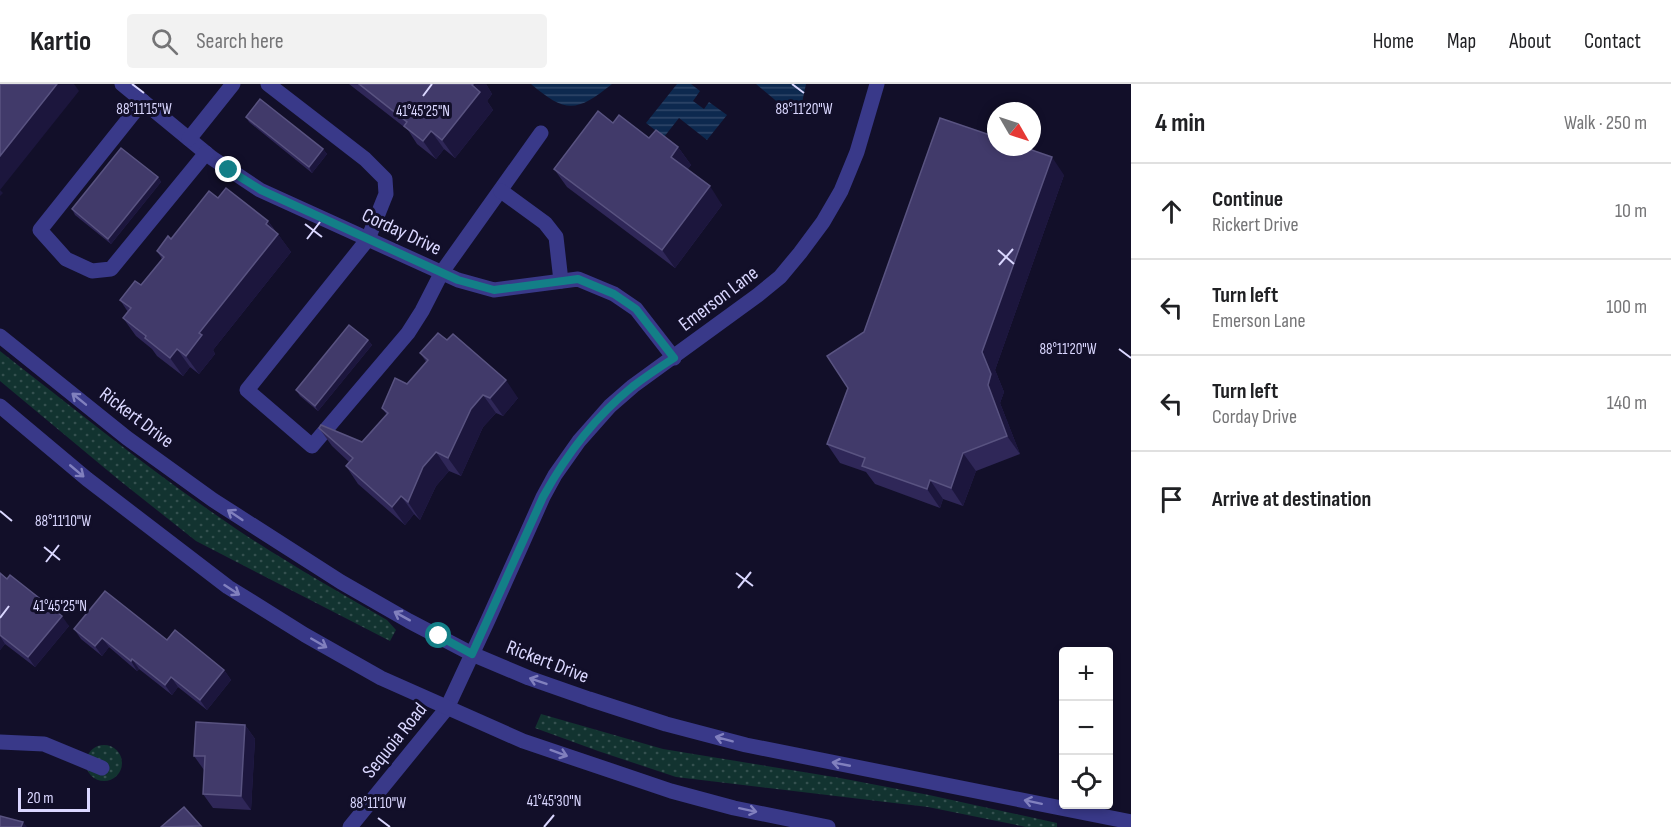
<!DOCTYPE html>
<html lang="en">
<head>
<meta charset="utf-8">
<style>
	body { margin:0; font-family:"Sofia Sans Condensed",sans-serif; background:#f2f2f2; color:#202124 }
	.controls { position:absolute; right:18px; bottom:18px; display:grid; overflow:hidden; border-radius:6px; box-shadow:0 3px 9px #0003 }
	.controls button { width:54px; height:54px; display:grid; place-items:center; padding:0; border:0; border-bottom:2px solid #e0e0e0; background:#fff; color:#202124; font:30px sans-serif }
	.compass { position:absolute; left:987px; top:18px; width:54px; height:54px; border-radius:50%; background:#fff; box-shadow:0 3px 9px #0003; rotate:129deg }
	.scale { position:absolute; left:18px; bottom:15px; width:72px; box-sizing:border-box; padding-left:6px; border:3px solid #dad7ff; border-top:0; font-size:16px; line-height:21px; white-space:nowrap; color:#dad7ff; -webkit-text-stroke:4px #120f29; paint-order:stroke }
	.stop { position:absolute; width:18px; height:18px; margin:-14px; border:4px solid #137f87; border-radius:50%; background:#fff }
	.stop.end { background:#137f87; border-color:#fff; box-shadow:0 2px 6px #0008 }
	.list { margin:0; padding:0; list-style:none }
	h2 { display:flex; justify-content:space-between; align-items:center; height:78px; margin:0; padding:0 24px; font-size:26px }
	h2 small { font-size:20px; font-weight:400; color:#757577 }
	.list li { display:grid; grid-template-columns:39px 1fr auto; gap:18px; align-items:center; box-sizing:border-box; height:96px; padding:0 24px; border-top:2px solid #e0e0e0 }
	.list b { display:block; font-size:22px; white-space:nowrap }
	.list p { margin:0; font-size:20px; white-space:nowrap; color:#757577 }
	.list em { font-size:20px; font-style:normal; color:#757577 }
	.icon { flex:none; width:33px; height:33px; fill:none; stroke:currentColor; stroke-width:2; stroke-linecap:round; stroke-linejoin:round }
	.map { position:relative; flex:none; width:1131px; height:743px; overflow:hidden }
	header { display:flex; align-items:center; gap:36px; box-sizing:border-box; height:84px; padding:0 30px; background:#fff; border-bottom:2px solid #e0e0e0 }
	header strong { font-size:28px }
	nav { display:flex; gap:33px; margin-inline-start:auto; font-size:21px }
	.search { width:420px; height:54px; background:#f2f2f2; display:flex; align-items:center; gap:15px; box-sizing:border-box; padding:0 21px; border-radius:6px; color:#757577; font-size:22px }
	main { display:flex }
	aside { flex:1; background:#fff }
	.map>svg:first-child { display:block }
	.grass { fill:url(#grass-dots) }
	.water { fill:url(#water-rules) }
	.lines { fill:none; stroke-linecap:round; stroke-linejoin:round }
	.minor { stroke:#393989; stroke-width:15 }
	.tertiary { stroke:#393989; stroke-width:15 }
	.wall { fill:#2f2758 }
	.shaded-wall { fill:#1c163d }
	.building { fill:#413a6a; stroke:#595381; stroke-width:1.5 }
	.oneway { stroke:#8180be }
	.route { stroke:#137f87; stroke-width:8 }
	.ticks { fill:none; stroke:#dad7ff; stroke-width:2 }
	.labels { text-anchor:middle; stroke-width:6; stroke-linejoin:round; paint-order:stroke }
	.street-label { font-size:20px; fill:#dad7ff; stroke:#120f29 }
	.ticks-label { font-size:15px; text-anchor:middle; fill:#dad7ff; stroke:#120f29; stroke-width:6; stroke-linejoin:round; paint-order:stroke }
</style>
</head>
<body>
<header>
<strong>Kartio</strong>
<div class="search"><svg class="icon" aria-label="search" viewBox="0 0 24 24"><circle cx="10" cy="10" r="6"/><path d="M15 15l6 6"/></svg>Search here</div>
<nav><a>Home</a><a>Map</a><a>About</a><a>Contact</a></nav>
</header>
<main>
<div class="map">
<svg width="1131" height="743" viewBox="0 0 1131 743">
	<defs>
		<pattern id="grass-dots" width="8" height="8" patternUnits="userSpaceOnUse" patternTransform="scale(1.5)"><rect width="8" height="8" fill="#123330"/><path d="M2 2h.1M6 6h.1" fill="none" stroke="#34504f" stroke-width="1.8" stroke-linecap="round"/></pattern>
		<pattern id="water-rules" width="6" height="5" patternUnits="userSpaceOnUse" patternTransform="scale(1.5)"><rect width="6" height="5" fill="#0d294f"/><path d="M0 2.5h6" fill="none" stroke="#304769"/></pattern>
	</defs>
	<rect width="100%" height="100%" fill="#120f29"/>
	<g class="grass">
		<path d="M0,267C72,323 143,381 219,433C273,471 330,503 387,536L396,546L390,557L196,457L119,396L0,297Z"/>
		<path d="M541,630L663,665L840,694L929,711L1057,739V743H1026L928,723L676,693L598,667L535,644Z"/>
		<circle cx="104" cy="679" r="18"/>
	</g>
	<g class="water">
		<path d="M531,0H612C577,28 566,30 531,0Z"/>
		<path d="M677,0H691L700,7L693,17L704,25L709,18L727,31L707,56L679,34L664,53L646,39Z"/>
		<path d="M756,0H806L800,28L797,31L794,32Z"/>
	</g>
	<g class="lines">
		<g class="minor">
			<path d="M122,0L212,74L260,106L458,196L494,206L578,195L614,210L636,225L674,274"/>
			<path d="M268,0L365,75L385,95L386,110L368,155L247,306L312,362L408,249L422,227L442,188L541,49"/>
			<path d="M143,17L40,146L66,175L92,187L111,185L206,69"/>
			<path d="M189,55L233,0"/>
			<path d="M501,107L545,139L556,153L561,197"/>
			<path d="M0,658L44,660L102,684"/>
			<path d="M350,743L447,624L488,536L543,413L555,391L579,357L610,322L633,302L758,211L780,193L800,169L823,138L841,107L857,68L877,0"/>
		</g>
		<g class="tertiary">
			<path d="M0,252L127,354L213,416L341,498L409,537L472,570L529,594L589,615L666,640L746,661L1131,738"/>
			<path d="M0,322L87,395L228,503L305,551L381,594L523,657L671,707L734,724L828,743"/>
		</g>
	</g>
	<g class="wall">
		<path d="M349,0H486L492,10L487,17L493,26L455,74L444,65L436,75L417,60L408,46Z"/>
		<path d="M246,33L323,65L327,70L312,89L249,38Z"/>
		<path d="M613,39L649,54L678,63L691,81L687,86L722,121L675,184L567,103L554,85Z"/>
		<path d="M1064,91L995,286L1004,308L1000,319L1020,370L976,387L963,422L943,415L940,424L875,400L866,388L840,379L827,360L848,304L864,248Z"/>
		<path d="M158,93L161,98L111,160L75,131L72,125Z"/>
		<path d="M218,114L268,137L291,168L213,266L215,270L199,290L190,283L183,292L157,272L152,265L136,252L123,234L128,228L120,216L141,201L162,175L157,167Z"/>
		<path d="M368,256L372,261L318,327L300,312L296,306Z"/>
		<path d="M420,269L518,314L503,332L496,329L483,343L461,392L449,387L436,402L420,436L414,430L405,441L358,400L346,382L349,378L332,362L319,344L362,358L387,331L382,324L407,300L427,279Z"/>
		<path d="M0,489L69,542L35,583L5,560L0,566Z"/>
		<path d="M74,545L167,556L224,586L231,596L207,626L178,603L172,611L139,585L137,587L109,563L102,572L81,555Z"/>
		<path d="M245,641L255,655L251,726L213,724L203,710L204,686L194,672Z"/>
	</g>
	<g class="shaded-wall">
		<path d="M57,0H74L79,7L0,106L3,109L0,112V72Z"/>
		<path d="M473,0H486L492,10L487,17L493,26L455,74L442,56Z"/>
		<path d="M431,47L444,65L436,75L423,57Z"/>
		<path d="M678,63L691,81L683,91L671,73Z"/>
		<path d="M323,65L327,70L312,89L309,83Z"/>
		<path d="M1052,73L1064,91L995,286L1004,308L1000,319L1020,370L1007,352L988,301L982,268Z"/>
		<path d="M158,93L161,98L111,160L108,155Z"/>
		<path d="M710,102L722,121L675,184L662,166Z"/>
		<path d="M268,137L277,151L278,150L291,168L213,266L215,270L199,290L186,272Z"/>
		<path d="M368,256L372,261L318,327L315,322Z"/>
		<path d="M177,265L190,283L183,292L170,274Z"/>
		<path d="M506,296L518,314L503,332L490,314Z"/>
		<path d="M483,311L496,329L483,343L461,392L448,374L471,325Z"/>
		<path d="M436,368L449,387L436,402L420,436L408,418L423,383Z"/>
		<path d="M963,369L976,387L963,422L951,404Z"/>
		<path d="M930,396L943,415L940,424L927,405Z"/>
		<path d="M401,412L414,430L405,441L392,423Z"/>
		<path d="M62,532L69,542L35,583L28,573Z"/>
		<path d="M0,552L5,560L0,566Z"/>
		<path d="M102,554L109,563L102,572L95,562Z"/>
		<path d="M132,575L139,585L137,587L131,577Z"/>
		<path d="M224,586L231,596L207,626L200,616Z"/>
		<path d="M171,593L178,603L172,611L165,601Z"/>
		<path d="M245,641L255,655L251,726L241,712Z"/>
		<path d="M23,738L27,743H21Z"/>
	</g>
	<g class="building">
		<path d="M0,0H57L0,72Z"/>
		<path d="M359,0H473L472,1L480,8L442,56L431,47L423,57L404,42L407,38Z"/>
		<path d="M260,15L323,65L309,83L246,33Z"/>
		<path d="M598,27L613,39L619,31L649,54L656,46L678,63L671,73L710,102L662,166L554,85Z"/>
		<path d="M940,34L996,53V63H1023L1052,73L982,268L991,290L988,301L1007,352L963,369L951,404L930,396L927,405L862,382L865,374L827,360L848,304L827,272L864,248Z"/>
		<path d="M121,64L158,93L108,155L72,125Z"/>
		<path d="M226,104L268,137L266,140L278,150L199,249L202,251L186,272L177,265L170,274L145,254L146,252L123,234L131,224L120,216L135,197L141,201L164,173L157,167L168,152L171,155L209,107L218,114Z"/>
		<path d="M349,241L368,256L315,322L296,306Z"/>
		<path d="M438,249L447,256L453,250L506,296L490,314L483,311L471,325L448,374L436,368L423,383L408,418L401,412L392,423L346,382L353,374L319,344L321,341L362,358L388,329L382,324L395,294L407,300L428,276L420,269Z"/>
		<path d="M0,489L7,495L10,491L62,532L28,573L0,551Z"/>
		<path d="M105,507L167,556L175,546L224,586L200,616L171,593L165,601L132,575L131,577L102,554L95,562L74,545Z"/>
		<path d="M196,638L245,641L241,712L203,710L205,672H194Z"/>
		<path d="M184,723L201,742L161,743Z"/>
		<path d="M0,732L23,738L21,743H0Z"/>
	</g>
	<defs><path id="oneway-shaft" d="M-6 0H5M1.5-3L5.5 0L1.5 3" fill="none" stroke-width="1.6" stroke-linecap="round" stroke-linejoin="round" transform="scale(1.5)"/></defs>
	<g class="oneway">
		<use href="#oneway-shaft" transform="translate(79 315) rotate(-141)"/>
		<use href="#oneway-shaft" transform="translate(77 387) rotate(40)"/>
		<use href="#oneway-shaft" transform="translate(235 431) rotate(-146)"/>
		<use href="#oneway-shaft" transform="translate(232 506) rotate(33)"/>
		<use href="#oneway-shaft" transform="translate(402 532) rotate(-151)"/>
		<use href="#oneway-shaft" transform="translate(319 559) rotate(30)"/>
		<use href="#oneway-shaft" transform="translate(538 597) rotate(-161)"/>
		<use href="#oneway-shaft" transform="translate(724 655) rotate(-165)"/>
		<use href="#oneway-shaft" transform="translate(559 669) rotate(20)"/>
		<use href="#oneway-shaft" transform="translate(841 680) rotate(-169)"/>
		<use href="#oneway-shaft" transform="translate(1033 718) rotate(-168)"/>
		<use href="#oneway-shaft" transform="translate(748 726) rotate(12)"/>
	</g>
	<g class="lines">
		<path class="route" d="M229,86L261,106L458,196L494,206L578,195L614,210L636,225L674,274C660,283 645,293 632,303C595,333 566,371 543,413L472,570L439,552"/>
	</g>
	<path class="ticks" d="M132,0L144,9M792,0L804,9M423,12L432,0M305,140L322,153M307,155L320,138M998,166L1014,180M999,181L1013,165M1119,265L1131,274M0,427L12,437M44,463L60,476M46,478L59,461M736,489L753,502M738,504L751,488M0,534L9,522M378,734L390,743M544,743L554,731"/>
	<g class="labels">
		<g class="street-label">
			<text transform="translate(402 147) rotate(25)" y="7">Corday Drive</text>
			<text transform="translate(718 214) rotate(-37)" y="7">Emerson Lane</text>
			<text transform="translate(137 333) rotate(37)" y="7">Rickert Drive</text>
			<text transform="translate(548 577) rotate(21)" y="7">Rickert Drive</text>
			<text transform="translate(394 656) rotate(-51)" y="7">Sequoia Road</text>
		</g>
	</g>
	<g class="ticks-label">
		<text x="804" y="30">88°11'20"W</text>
		<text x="144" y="30">88°11'15"W</text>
		<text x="423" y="32">41°45'25"N</text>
		<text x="1068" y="270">88°11'20"W</text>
		<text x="63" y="442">88°11'10"W</text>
		<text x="60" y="527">41°45'25"N</text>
		<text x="554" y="722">41°45'30"N</text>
		<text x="378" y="724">88°11'10"W</text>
	</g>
</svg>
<div class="controls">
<button>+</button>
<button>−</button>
<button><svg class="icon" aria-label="locate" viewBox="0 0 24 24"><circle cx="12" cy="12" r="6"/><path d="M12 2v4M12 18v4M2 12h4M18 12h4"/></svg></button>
</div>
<svg class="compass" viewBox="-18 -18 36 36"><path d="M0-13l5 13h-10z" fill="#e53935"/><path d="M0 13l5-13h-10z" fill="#757577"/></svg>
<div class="scale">20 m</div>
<div class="stop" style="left:439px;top:552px"></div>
<div class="stop end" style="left:229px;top:86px"></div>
</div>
<aside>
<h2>4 min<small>Walk · 250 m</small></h2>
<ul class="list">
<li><svg class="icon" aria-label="ahead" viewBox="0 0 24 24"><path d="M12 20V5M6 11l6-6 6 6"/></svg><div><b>Continue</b><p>Rickert Drive</p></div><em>10 m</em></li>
<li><svg class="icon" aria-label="left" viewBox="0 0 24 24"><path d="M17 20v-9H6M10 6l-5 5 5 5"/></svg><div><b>Turn left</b><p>Emerson Lane</p></div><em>100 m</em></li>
<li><svg class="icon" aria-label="left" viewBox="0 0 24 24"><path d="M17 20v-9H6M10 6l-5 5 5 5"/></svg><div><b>Turn left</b><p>Corday Drive</p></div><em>140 m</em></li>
<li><svg class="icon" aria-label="arrive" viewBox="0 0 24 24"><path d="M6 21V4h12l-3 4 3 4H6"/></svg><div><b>Arrive at destination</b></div></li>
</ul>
</aside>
</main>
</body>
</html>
